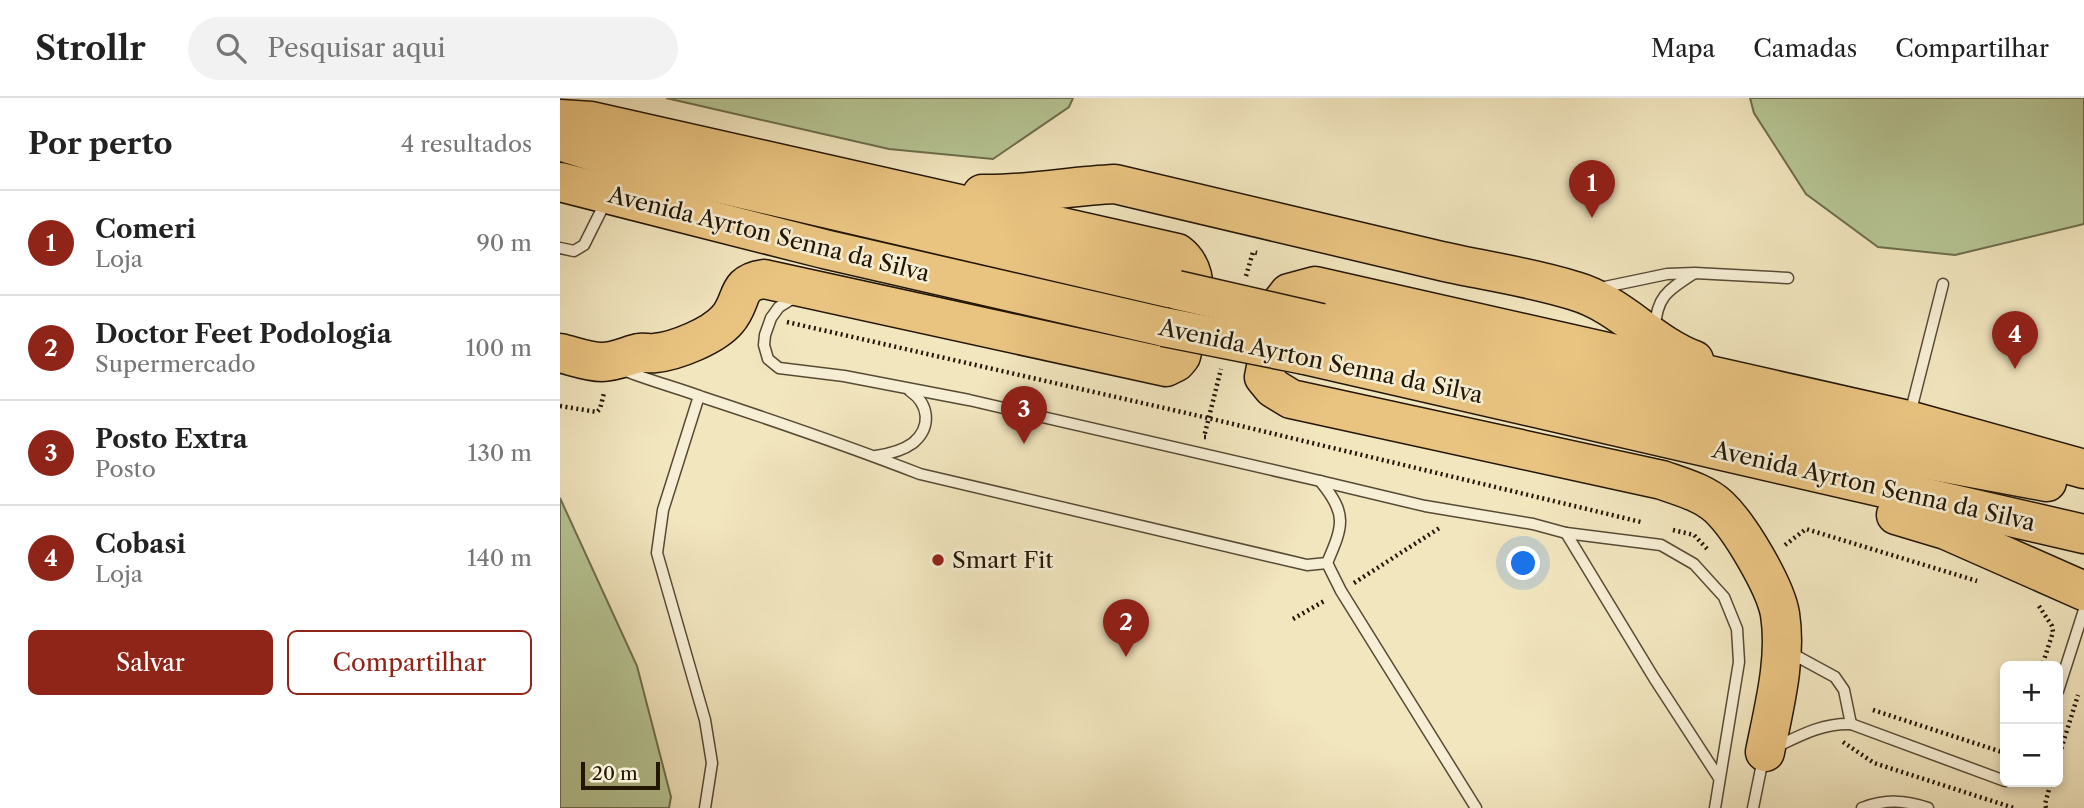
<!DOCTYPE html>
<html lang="pt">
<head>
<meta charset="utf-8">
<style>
	body { margin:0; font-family:"Libre Caslon Text",serif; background:#f2f2f2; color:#222 }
	.controls { position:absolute; right:21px; bottom:21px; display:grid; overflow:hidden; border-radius:10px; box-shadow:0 4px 10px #0003 }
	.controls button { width:63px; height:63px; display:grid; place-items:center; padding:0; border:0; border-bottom:2px solid #e0e0e0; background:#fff; color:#222; font:35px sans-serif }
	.scale { position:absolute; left:21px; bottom:18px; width:79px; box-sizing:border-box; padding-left:7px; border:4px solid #231605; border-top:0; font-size:19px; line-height:24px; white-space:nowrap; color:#231605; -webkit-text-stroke:5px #f7efd5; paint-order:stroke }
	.you { position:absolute; left:964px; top:466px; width:24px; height:24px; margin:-18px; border:5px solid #fff; border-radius:50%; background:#1a73e8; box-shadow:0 0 0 10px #1a73e833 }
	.badge { display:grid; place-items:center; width:46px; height:46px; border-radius:50%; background:#8f2418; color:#fff; font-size:23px; font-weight:700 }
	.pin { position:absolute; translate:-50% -58px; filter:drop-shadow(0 2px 4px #0008) }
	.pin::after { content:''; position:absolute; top:37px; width:24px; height:21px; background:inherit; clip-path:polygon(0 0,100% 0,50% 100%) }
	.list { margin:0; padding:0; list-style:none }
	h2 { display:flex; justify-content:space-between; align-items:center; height:91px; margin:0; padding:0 28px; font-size:30px }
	h2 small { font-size:23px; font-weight:400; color:#767676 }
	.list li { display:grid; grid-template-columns:46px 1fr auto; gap:21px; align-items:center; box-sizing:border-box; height:105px; padding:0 28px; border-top:2px solid #e0e0e0 }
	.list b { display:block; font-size:26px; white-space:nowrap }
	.list p { margin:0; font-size:23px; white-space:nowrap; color:#767676 }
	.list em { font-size:23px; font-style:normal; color:#767676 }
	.actions { display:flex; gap:14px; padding:21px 28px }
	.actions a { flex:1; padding:16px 0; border:2px solid #8f2418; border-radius:10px; text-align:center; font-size:24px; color:#8f2418 }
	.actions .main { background:#8f2418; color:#fff }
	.icon { flex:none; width:38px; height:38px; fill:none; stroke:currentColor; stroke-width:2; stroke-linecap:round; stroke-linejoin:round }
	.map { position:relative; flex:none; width:1524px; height:710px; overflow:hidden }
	header { display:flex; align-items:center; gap:42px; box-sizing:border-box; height:98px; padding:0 35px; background:#fff; border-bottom:2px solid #e0e0e0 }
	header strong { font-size:33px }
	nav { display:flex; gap:38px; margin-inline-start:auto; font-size:24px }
	.search { width:490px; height:63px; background:#f2f2f2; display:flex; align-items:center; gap:18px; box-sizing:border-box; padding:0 24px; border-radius:38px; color:#767676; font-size:26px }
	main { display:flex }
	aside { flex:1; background:#fff }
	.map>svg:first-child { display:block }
	.green { fill:#b7c695; stroke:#6d6e4d; stroke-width:2 }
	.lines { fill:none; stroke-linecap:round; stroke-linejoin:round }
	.lane-casing { stroke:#574a34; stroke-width:13 }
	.highway-casing { stroke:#231605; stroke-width:41 }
	.path { stroke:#231605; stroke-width:4.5; stroke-dasharray:2 3.5; stroke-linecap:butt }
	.lane { stroke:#f7efd5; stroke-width:10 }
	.highway { stroke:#e9c380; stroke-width:38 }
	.highway-bridge-casing { stroke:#231605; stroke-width:41; stroke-linecap:butt }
	.highway-bridge { stroke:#e9c380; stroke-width:38 }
	.poi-dot { fill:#8f2418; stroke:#f7efd5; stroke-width:2.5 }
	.labels { text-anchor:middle; stroke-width:5; stroke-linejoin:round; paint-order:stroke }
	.street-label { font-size:23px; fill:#231605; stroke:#f7efd5 }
	.poi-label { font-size:23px; fill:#231605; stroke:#f7efd5; text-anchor:start }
</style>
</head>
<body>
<header>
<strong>Strollr</strong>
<div class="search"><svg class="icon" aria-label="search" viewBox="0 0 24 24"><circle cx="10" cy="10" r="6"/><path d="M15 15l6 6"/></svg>Pesquisar aqui</div>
<nav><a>Mapa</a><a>Camadas</a><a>Compartilhar</a></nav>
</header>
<main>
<aside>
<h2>Por perto<small>4 resultados</small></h2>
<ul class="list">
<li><span class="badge">1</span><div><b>Comeri</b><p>Loja</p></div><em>90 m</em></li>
<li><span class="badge">2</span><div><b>Doctor Feet Podologia</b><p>Supermercado</p></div><em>100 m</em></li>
<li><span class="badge">3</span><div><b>Posto Extra</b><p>Posto</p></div><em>130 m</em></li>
<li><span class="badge">4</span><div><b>Cobasi</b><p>Loja</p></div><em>140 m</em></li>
</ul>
<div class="actions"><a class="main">Salvar</a><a>Compartilhar</a></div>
</aside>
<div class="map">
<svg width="1524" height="710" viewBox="0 0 1524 710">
	<rect width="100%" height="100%" fill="#f2e6bf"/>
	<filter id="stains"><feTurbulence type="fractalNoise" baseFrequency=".00286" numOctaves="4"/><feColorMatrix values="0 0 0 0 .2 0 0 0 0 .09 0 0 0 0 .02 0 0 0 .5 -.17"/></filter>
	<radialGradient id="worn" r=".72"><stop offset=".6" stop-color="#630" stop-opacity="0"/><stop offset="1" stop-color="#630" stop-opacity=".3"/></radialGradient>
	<g class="green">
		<path d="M106,0H513L509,9L433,61L329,51Z"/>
		<path d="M1190,0H1524V126L1395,157L1318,149L1246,96L1194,15Z"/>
		<path d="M0,400L77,568L111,699L109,710H0Z"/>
	</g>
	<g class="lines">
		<defs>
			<g id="lane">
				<path d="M0,150L14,153L24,147L46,103"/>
				<path d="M1040,190L1107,176L1135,175L1228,180"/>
				<path d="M1095,231C1096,199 1108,192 1133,176"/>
				<path d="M61,271C87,282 115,289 142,299C215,323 288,348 360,376L747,467L767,465C783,428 788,416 760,383L409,302L284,278L219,270L208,261L204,247L205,237L211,220L219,209L235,199"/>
				<path d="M139,298L103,412L97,455L145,622L152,665L145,710"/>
				<path d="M1350,316L1383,186"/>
				<path d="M316,358C329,356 342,353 353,345C372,329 369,306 350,293"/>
				<path d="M760,383L865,408L973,426L1006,435L1101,447L1134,466L1164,499L1177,531L1179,564L1155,710"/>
				<path d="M1006,435L1094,580L1159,680"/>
				<path d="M767,465L781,493L916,710"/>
				<path d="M1229,554L1275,579L1284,592L1291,626"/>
				<path d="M1498,593L1524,512"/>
				<path d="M1216,649C1241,637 1263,625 1291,626L1445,683"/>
				<path d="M1193,710L1203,661"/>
				<path d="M1302,710C1326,701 1345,702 1368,710"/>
			</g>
			<g id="highway">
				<path d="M0,21L31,23L617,155C648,178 628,227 621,258L616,264L606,269L204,181C174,185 184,203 167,222C153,238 116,253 95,255C89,256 84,254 79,255C67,258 54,264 42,264C28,264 13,258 0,255"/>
				<path d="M0,43L66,64L617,192"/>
				<path d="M0,84L264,151L604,229"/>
				<path d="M422,96C467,97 510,88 555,86C664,112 772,137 881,163C925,173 971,179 1015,193C1060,206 1091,246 1134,262"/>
				<path d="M761,225L1369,362L1487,384"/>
				<path d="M745,257L1524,436"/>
				<path d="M1336,417L1386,432L1524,493"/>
				<path d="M1205,654C1214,609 1227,561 1220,516C1215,488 1180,429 1159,409C1144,395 1122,389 1102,382L731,301L713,290L704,279L718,209L729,195L755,188L1348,322L1524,371"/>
			</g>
		</defs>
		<use href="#lane" class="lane-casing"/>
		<use href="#highway" class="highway-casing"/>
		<g class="path">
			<path d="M686,178L693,154L697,155"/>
			<path d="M227,224L648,320L1081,424"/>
			<path d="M0,308L37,314L40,311L44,295"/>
			<path d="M646,339H644L661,271"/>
			<path d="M1113,432L1134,437L1149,453"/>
			<path d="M1225,447L1246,431L1417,483"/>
			<path d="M794,485L881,429"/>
			<path d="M1479,508L1492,528L1493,534L1482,568"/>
			<path d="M733,521L766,502"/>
			<path d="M1313,612L1445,655"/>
			<path d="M1283,644L1314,665L1454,710"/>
			<path d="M1498,661L1518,597"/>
			<path d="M1486,710L1485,706L1491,684"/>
		</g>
		<use href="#lane" class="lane"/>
		<use href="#highway" class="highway"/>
		<defs>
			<g id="highway-bridge">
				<path d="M617,192L761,225"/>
				<path d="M604,229L745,257"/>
			</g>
		</defs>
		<use href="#highway-bridge" class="highway-bridge-casing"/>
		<use href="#highway-bridge" class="highway-bridge"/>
	</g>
	<circle class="poi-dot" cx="378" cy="462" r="7"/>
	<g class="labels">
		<g class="street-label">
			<text transform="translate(209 136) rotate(14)" y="8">Avenida Ayrton Senna da Silva</text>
			<text transform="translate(761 263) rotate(12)" y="8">Avenida Ayrton Senna da Silva</text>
			<text transform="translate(1314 388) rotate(13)" y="8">Avenida Ayrton Senna da Silva</text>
		</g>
		<g class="poi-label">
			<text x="392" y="470">Smart Fit</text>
		</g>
	</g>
	<rect width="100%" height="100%" filter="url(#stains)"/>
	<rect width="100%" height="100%" fill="url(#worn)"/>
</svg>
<div class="controls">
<button>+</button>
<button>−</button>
</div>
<div class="scale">20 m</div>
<div class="you"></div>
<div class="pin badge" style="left:1032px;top:120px">1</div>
<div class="pin badge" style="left:566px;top:559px">2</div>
<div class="pin badge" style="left:464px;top:346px">3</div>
<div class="pin badge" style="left:1455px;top:271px">4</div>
</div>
</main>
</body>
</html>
